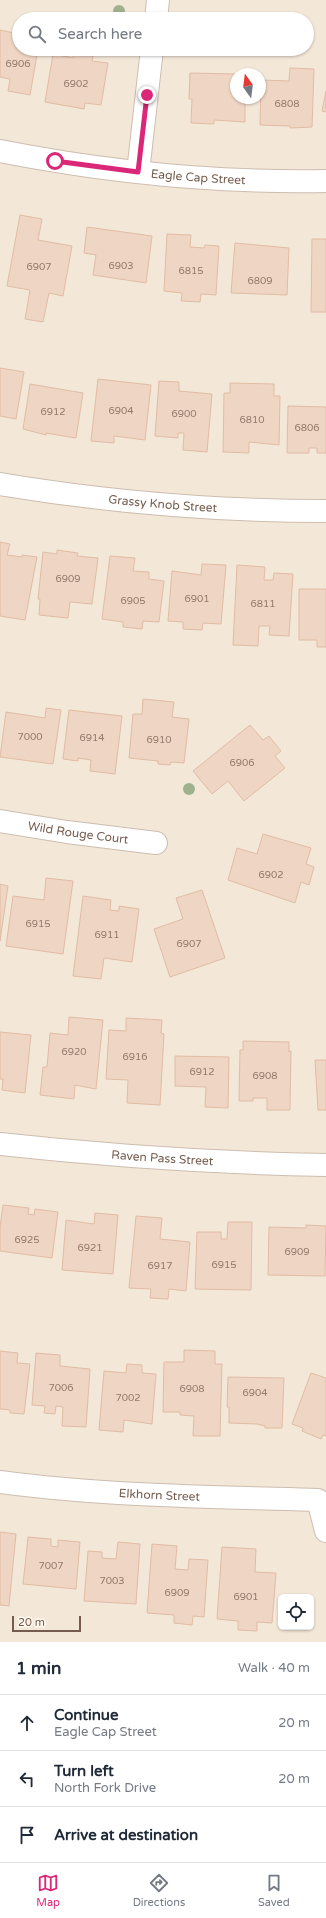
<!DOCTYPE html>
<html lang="en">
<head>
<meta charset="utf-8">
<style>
	body { margin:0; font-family:"Varela Round",sans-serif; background:#f6f6f7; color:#1f2937 }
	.controls { position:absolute; right:12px; bottom:12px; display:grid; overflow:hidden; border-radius:6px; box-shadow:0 1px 3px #0004 }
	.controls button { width:36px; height:36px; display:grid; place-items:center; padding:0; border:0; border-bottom:1px solid #e0e1e3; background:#fff; color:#1f2937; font:20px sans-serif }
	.compass { position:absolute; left:230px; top:68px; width:36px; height:36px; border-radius:50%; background:#fff; box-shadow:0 1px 3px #0004; rotate:346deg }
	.scale { position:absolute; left:12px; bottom:10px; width:69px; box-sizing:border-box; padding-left:4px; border:2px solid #755c4e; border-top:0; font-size:11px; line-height:14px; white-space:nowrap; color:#755c4e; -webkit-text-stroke:3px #fef9f0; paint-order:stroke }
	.stop { position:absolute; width:12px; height:12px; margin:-9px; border:3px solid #db2777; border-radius:50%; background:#fff }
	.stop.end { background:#db2777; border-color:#fff; box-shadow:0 1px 4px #0008 }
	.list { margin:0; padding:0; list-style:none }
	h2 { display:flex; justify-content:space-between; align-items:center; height:52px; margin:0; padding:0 16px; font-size:17px }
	h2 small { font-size:13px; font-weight:400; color:#747a83 }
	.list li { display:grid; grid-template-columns:26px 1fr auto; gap:12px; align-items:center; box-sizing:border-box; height:56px; padding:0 16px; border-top:1px solid #e0e1e3 }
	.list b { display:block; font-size:15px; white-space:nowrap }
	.list p { margin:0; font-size:13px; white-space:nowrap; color:#747a83 }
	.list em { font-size:13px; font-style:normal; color:#747a83 }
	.icon { flex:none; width:22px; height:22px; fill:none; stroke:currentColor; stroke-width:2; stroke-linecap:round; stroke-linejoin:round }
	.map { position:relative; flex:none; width:326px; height:1642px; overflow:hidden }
	.search { position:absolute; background:#fff; box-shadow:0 1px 3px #0004; left:12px; right:12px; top:12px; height:44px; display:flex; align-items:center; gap:10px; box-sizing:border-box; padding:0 14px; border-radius:22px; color:#747a83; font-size:15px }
	.sheet { height:220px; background:#fff }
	nav { display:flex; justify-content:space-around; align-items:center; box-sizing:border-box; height:56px; border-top:1px solid #e0e1e3; background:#fff; font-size:11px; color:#747a83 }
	nav a { display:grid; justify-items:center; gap:2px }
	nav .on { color:#db2777 }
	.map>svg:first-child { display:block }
	.residential { fill:#f3e7d8; fill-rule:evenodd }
	.building { fill:#efd5c3; stroke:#e1bca4 }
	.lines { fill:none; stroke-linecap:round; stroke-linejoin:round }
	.minor-casing { stroke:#cdbdb0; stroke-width:24 }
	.minor { stroke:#fff; stroke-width:22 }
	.tree { fill:#a0b190 }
	.route { stroke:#db2777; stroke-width:5 }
	.labels { text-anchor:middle; stroke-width:4; stroke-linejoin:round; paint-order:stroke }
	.number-label { font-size:10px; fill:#947a6b }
	.street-label { font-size:12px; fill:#755c4e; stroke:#fef9f0 }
</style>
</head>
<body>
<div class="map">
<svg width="326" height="1642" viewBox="0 0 326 1642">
	<rect width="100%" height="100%" fill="#fbf5e9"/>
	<path class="residential" d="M0,0H326V1642H0ZM19,19H307V49H19ZM236,74H260V98H236ZM281,1597H311V1627H281Z"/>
	<g class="building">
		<path d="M0,30L19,34V49H38L30,95L8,91L10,79L0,77Z"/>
		<path d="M75,49L94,51L92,61L108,63L101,105L85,103L84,109L45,102L53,54L73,58Z"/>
		<path d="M290,68L314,69L312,127L290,128V126L260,125L261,80L289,81Z"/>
		<path d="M190,73L236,74V98H245V122L214,120V124L191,123L192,99H189Z"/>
		<path d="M326,91V112L322,111Z"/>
		<path d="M20,215L42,219L38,240L72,246L63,296L49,293L43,322L25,319L30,290L7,286Z"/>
		<path d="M87,227L152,236L146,283L93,275L96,255L84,253Z"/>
		<path d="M167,234L191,235L190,247L204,248L205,245L219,246L216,295L201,294L200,302L181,301L182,293L164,291Z"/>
		<path d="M312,239H326V312H311Z"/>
		<path d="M235,243L289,248L287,295L231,293Z"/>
		<path d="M0,368L24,372L16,419L0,416Z"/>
		<path d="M98,379L151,385L145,440L114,436V443L91,441Z"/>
		<path d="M159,381L179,382V391L212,394L207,452L183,450L184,433H178V438L155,436Z"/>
		<path d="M230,383L274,384V396H280L279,445L249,442V453L223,452L224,393H230Z"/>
		<path d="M30,384L83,393L76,438L46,433V435L23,429Z"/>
		<path d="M288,406L326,407V453H317V448H309V453H287Z"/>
		<path d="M0,542L10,544L7,555L22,557V555L37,557L25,620L0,616Z"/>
		<path d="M57,550L78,553L77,556L98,558L92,604L70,602L68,618L39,615L40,599H38L43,552L57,554Z"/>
		<path d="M110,556L135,558L133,571L149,572V579L164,581L159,622L143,621L142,629L123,627V622L102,619Z"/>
		<path d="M202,564L226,565L221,624L203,623L202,630L183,629V622L168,621L172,571L201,575Z"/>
		<path d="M237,565L265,567L264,580H273L274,573L293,574L289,636L269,635L270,626H259L258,646L233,645Z"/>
		<path d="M299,589H326V647H317V640H299Z"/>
		<path d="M143,699L174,702L172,717L189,719L184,763L171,762L170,765L158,764V761L129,758L133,714H142Z"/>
		<path d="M46,708L61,710L53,764L0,757L6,712L45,718Z"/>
		<path d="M69,710L122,716L115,774L90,771L91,760L78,758V761L63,759Z"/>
		<path d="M250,725L263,740L269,736L281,751L275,756L285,768L244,801L228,781L212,794L193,771Z"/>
		<path d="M263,834L311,848L306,864L314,867L309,885L301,882L295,903L228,880L237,848L257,854Z"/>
		<path d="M46,878L73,881L63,954L6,946L13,896L44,900Z"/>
		<path d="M0,884L8,886L0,941Z"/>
		<path d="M202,890L225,958L170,977L154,929L183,919L176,898Z"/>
		<path d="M83,896L111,900L110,910L119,911V906L139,909L132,962L104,958L101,979L73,976Z"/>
		<path d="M69,1017L103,1020L96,1089L75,1085L74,1099L40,1095L43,1067H47L50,1033L68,1035Z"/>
		<path d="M126,1018L162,1020L161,1033L164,1034L160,1105L127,1103L128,1080L106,1079L109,1030L126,1031Z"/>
		<path d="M0,1032L31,1035L25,1093L2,1090L3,1079H0Z"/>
		<path d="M243,1041L289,1042V1052L291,1051L290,1110H267V1098H253V1101H239L240,1050H243Z"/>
		<path d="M175,1056L229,1057L228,1108L205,1107L206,1087L175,1086Z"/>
		<path d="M315,1060H326V1110H318Z"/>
		<path d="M3,1205L29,1208L28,1214L34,1215L35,1209L58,1212L52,1258L0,1251V1227Z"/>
		<path d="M95,1213L118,1215L113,1274L62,1270L66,1220L94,1224Z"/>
		<path d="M136,1216L162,1218L160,1239L190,1242L186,1291L169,1289L168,1299L150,1298L151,1289L129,1288Z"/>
		<path d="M228,1222H252L251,1290L195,1289L197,1232H221V1239H227Z"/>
		<path d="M306,1225L326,1226L325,1276L268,1275L269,1227L306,1228Z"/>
		<path d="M184,1350L215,1351V1364H222L220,1436H193L194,1416L180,1415V1412H163L164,1362H184Z"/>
		<path d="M0,1351L18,1353L17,1363L30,1364L24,1414L10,1413V1410L0,1409Z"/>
		<path d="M36,1353L60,1355V1366L90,1369L86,1427L62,1426L63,1407L56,1406L55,1414L44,1413L45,1406L32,1405Z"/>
		<path d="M127,1364L142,1365V1373L156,1374L152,1424L124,1420L123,1432L99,1430L104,1371L126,1373Z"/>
		<path d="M311,1373L326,1378V1436L323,1435L321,1439L302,1431L303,1428L292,1424Z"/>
		<path d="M228,1377L284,1378L282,1428H265V1426L257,1424L229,1423V1407H227Z"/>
		<path d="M0,1532L16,1534L9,1606L0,1605Z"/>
		<path d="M28,1537L51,1539V1546L58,1547V1540L80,1542L76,1589L23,1584Z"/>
		<path d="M118,1542L140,1544L136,1604L84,1601L88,1551L102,1552V1558L116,1559Z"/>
		<path d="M152,1544L177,1546L175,1569L188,1570L189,1559L208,1560L204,1617L193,1616L192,1625L174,1623V1615L147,1613Z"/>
		<path d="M222,1547L256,1549L255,1572L276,1573L272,1623L257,1622V1631L238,1630V1621L217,1619Z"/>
	</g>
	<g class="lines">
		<defs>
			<g id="minor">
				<path d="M156,19L158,0"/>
				<path id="s1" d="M0,151C107,172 217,183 326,181"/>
				<path d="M138,172L152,49"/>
				<path id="s2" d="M0,484C108,502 217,511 326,511"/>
				<path id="s3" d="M0,821L67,832L156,843"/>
				<path id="s4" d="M0,1144C109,1156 217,1163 326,1165"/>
				<path id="s5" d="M0,1482C105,1496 212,1497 318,1500L326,1531"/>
			</g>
		</defs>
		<use href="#minor" class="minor-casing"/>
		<use href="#minor" class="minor"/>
	</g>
	<g class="tree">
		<circle cx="119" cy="11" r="6"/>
		<circle cx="189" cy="789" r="6"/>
	</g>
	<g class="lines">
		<path class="route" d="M55,161L138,172L147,95"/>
	</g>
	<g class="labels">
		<g class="number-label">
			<text x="18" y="67">6906</text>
			<text x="76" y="87">6902</text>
			<text x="287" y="107">6808</text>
			<text x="121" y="269">6903</text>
			<text x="39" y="270">6907</text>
			<text x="191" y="274">6815</text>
			<text x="260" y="284">6809</text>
			<text x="121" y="414">6904</text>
			<text x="53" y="415">6912</text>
			<text x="184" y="417">6900</text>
			<text x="252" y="423">6810</text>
			<text x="307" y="431">6806</text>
			<text x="68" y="582">6909</text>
			<text x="197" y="602">6901</text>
			<text x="133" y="604">6905</text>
			<text x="263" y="607">6811</text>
			<text x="30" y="740">7000</text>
			<text x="92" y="741">6914</text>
			<text x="159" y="743">6910</text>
			<text x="242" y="766">6906</text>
			<text x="271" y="878">6902</text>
			<text x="38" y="927">6915</text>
			<text x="107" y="938">6911</text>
			<text x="189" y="947">6907</text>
			<text x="74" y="1055">6920</text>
			<text x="135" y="1060">6916</text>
			<text x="202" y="1075">6912</text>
			<text x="265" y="1079">6908</text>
			<text x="27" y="1243">6925</text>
			<text x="90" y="1251">6921</text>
			<text x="297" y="1255">6909</text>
			<text x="224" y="1268">6915</text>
			<text x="160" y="1269">6917</text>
			<text x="61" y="1391">7006</text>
			<text x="192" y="1392">6908</text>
			<text x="255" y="1396">6904</text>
			<text x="128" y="1401">7002</text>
			<text x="51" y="1569">7007</text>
			<text x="112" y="1584">7003</text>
			<text x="177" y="1596">6909</text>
			<text x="246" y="1600">6901</text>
		</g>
		<g class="street-label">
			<text dy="4" stroke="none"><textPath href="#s1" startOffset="200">Eagle Cap Street</textPath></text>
			<text dy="4" stroke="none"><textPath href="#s2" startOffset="164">Grassy Knob Street</textPath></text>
			<text dy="4" stroke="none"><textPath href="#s3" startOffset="79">Wild Rouge Court</textPath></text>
			<text dy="4" stroke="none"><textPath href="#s4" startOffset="163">Raven Pass Street</textPath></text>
			<text dy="4" stroke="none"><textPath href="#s5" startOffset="160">Elkhorn Street</textPath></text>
		</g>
	</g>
</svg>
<div class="controls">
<button><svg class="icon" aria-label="locate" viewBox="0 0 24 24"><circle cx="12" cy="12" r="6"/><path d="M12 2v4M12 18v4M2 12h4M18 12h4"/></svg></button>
</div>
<svg class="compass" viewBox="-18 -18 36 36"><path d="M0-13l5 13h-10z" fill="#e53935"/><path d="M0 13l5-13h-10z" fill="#747a83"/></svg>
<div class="scale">20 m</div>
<div class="stop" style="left:55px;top:161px"></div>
<div class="stop end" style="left:147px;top:95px"></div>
<div class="search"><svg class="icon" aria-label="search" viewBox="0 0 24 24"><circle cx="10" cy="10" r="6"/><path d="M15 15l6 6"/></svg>Search here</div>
</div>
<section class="sheet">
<h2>1 min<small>Walk · 40 m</small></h2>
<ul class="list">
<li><svg class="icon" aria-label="ahead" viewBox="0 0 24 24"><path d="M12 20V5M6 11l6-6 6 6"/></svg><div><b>Continue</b><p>Eagle Cap Street</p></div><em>20 m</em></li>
<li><svg class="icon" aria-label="left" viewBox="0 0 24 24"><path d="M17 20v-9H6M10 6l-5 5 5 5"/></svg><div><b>Turn left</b><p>North Fork Drive</p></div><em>20 m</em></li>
<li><svg class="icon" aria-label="arrive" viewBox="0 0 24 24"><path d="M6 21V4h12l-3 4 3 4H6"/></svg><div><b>Arrive at destination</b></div></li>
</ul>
</section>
<nav>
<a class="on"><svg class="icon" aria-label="map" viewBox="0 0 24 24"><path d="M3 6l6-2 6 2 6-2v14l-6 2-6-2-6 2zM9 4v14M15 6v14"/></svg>Map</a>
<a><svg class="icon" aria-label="directions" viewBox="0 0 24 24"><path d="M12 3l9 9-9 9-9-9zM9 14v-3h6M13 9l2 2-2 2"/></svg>Directions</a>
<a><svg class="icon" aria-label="saved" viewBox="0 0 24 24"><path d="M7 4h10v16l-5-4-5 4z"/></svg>Saved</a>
</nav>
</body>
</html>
